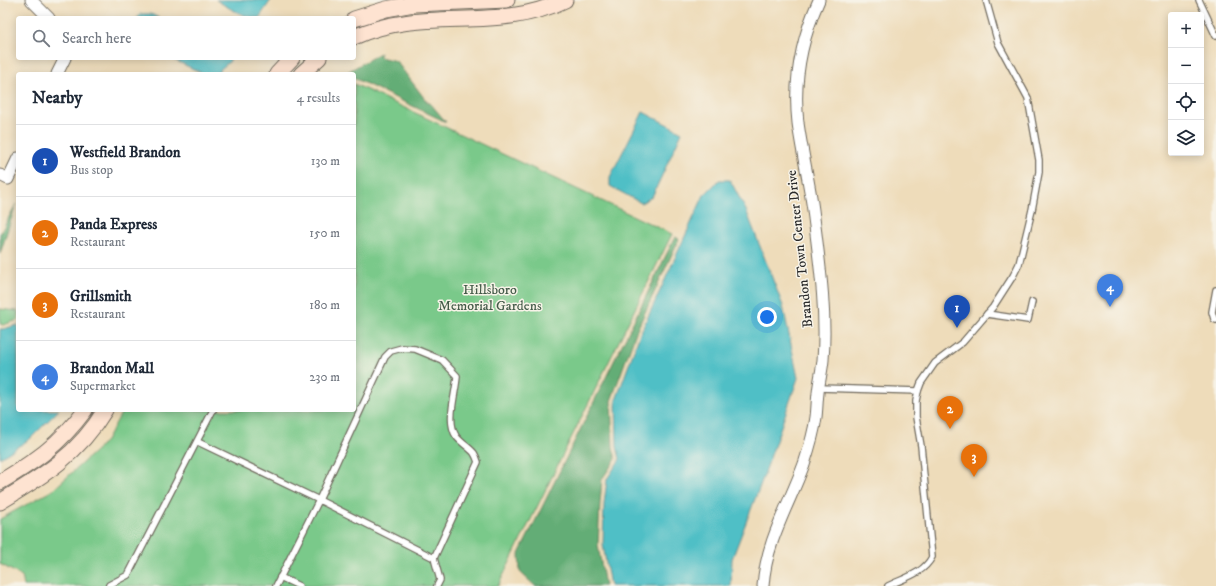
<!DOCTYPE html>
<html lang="en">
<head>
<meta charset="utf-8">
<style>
	body { margin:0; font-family:"IM FELL DW Pica",serif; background:#f6f6f7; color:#1f2937 }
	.controls { position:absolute; right:12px; top:12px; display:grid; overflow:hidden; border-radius:4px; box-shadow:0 2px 10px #0003 }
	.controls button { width:36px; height:36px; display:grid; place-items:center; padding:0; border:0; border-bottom:1px solid #e0e1e3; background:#fff; color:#1f2937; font:20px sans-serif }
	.you { position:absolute; left:767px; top:317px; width:14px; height:14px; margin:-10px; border:3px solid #fff; border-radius:50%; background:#1a73e8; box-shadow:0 0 0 6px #1a73e833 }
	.badge { display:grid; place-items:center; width:26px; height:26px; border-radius:50%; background:#0f766e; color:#fff; font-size:13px; font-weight:700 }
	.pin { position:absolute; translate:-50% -33px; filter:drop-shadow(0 1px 2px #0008) }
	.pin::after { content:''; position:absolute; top:21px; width:14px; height:12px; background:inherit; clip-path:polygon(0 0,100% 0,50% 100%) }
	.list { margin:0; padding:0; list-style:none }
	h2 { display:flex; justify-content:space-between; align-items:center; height:52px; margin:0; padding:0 16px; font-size:17px }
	h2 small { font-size:13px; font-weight:400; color:#747a83 }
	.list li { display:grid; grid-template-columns:26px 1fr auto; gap:12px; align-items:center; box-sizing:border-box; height:72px; padding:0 16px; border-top:1px solid #e0e1e3 }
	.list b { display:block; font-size:15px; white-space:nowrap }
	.list p { margin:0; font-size:13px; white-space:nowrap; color:#747a83 }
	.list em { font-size:13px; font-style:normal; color:#747a83 }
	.icon { flex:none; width:22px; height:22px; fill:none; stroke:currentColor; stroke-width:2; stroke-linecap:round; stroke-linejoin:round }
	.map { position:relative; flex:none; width:1216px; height:586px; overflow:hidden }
	.search { position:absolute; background:#fff; box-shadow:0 2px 10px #0003; left:16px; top:16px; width:340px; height:44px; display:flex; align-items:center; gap:10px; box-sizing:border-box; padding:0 14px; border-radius:4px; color:#747a83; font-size:15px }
	.panel { position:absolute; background:#fff; box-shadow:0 2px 10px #0003; left:16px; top:72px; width:340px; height:340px; border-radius:4px }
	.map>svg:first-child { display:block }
	.green { fill:#7ac98a; stroke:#527a5a }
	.forest { fill:#63ad76; stroke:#476c50 }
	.water { fill:#50bfc6; stroke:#3e7578 }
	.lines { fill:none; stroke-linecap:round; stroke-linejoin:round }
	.lane-casing { stroke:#6f695d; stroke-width:8 }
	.street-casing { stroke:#6f695d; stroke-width:13 }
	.secondary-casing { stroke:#6f695d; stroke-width:17 }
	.lane { stroke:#fff; stroke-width:5.5 }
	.street { stroke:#fff; stroke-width:11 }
	.secondary { stroke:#fee3d1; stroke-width:15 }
	.labels { text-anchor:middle; stroke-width:3; stroke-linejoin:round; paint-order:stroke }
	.street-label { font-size:14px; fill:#2b2b2b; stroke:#f7f3e8 }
	.park-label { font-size:14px; fill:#435a48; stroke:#f7f3e8 }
</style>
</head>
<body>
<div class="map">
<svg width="1216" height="586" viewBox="0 0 1216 586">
	<rect width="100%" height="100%" fill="#f7f3e8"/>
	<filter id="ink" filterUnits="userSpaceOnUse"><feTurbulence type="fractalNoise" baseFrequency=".025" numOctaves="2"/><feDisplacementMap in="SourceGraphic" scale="8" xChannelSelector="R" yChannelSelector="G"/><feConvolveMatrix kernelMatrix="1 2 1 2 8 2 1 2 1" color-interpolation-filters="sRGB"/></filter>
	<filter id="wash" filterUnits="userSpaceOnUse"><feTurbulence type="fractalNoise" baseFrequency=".012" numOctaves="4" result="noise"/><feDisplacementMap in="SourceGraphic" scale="16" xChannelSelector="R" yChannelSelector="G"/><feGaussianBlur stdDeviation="0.9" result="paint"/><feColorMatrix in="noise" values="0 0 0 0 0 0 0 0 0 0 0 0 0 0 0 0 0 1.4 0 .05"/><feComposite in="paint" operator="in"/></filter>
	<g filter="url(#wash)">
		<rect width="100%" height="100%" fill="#eedcba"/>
		<g class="green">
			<path d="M354,84L672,234L498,586H24L22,576L0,564V519L53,490L106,441L123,410H354Z"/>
			<path d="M0,309L18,311V320L3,325L0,324Z"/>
		</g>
		<g class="forest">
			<path d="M380,53V57L396,61L428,103H430L446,122L354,78V74H344Z"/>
			<path d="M16,204L0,254V234Z"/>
			<path d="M675,237L679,239L636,332L611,401L613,447L616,459L602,479L600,504L598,545L605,586H535L520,572L519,554Z"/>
		</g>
		<g class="water">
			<path d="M216,0H271L259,18C244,18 229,8 216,0Z"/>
			<path d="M140,14H151L159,18H137Z"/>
			<path d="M170,58H230V61L215,74H204Z"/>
			<path d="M643,112L682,132L652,197L641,203L610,186V177Z"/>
			<path d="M719,180H730L746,210L783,306L798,378L763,478L732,559L731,586H610L603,545L604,504L607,479L620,459L617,447L616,400L640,334L704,195Z"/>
			<path d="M18,325V410H59L30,439L0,458V329H3Z"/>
		</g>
	</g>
	<g filter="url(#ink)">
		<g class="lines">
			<defs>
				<g id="lane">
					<path d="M1199,0L1216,36"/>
					<path d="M1216,290L1212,312L1214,319L1216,320"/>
					<path d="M987,314L1028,320L1032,302"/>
					<path d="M819,388L918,391"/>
					<path d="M198,442L319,500L434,558L440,580L437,586"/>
					<path d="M280,577L299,586"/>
					<path d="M110,586L109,585L128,575L213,410"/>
					<path d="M276,586L319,500L385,357L391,351L402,348L415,349L442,360L457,376C456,393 446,421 456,436C461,443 469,447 474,453C476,456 477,459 478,462L434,558"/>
					<path d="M888,586C904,578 923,574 932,557L921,446L916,417V401L918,391L921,383L935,363L963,342L993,307L1013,276L1019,264L1032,210L1039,172V160L1028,98L998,43L986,0"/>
				</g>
				<g id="street">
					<path d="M31,0L49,18"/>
					<path d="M57,74L65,58"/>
					<path d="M0,175L8,179L18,158"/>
					<path d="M763,586C766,541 789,505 804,464C809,449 814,433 816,417C817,409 817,401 818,393C819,382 822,371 823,360C827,311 819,259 813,210C809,181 802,152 798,123C793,79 801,40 819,0"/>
				</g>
				<g id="secondary">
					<path d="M354,19L386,9L414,4L507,0"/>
					<path d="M354,37C423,5 497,34 565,0"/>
					<path d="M277,74L292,58"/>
					<path d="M301,74L319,58"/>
					<path d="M0,482C37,460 59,445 85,410"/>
					<path d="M0,502C43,476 78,455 105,410"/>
				</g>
			</defs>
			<use href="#lane" class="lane-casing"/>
			<use href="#street" class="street-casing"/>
			<use href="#secondary" class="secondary-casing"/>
			<use href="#lane" class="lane"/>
			<use href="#street" class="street"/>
			<use href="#secondary" class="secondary"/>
		</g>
	</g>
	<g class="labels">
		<g class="street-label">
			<text transform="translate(799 249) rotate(-96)" y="5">Brandon Town Center Drive</text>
		</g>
		<g class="park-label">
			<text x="490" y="294">Hillsboro<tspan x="490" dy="16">Memorial Gardens</tspan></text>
		</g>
	</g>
</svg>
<div class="controls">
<button>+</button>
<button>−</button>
<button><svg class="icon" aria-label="locate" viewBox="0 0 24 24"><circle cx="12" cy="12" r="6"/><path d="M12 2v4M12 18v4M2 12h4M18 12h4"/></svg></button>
<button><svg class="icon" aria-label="layers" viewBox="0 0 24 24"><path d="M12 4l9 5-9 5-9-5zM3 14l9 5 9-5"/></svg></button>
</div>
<div class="you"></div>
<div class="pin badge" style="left:957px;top:328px;background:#1a4fb4">1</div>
<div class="pin badge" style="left:950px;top:429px;background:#e8710a">2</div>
<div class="pin badge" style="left:974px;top:477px;background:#e8710a">3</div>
<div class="pin badge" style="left:1110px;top:307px;background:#3f7fe0">4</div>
<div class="search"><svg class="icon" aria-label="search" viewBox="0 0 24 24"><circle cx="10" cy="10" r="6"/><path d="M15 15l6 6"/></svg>Search here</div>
<section class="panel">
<h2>Nearby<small>4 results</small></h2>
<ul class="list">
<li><span class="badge" style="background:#1a4fb4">1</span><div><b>Westfield Brandon</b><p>Bus stop</p></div><em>130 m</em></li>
<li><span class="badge" style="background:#e8710a">2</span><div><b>Panda Express</b><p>Restaurant</p></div><em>150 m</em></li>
<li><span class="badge" style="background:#e8710a">3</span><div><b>Grillsmith</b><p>Restaurant</p></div><em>180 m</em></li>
<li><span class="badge" style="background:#3f7fe0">4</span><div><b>Brandon Mall</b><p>Supermarket</p></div><em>230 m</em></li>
</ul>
</section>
</div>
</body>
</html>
